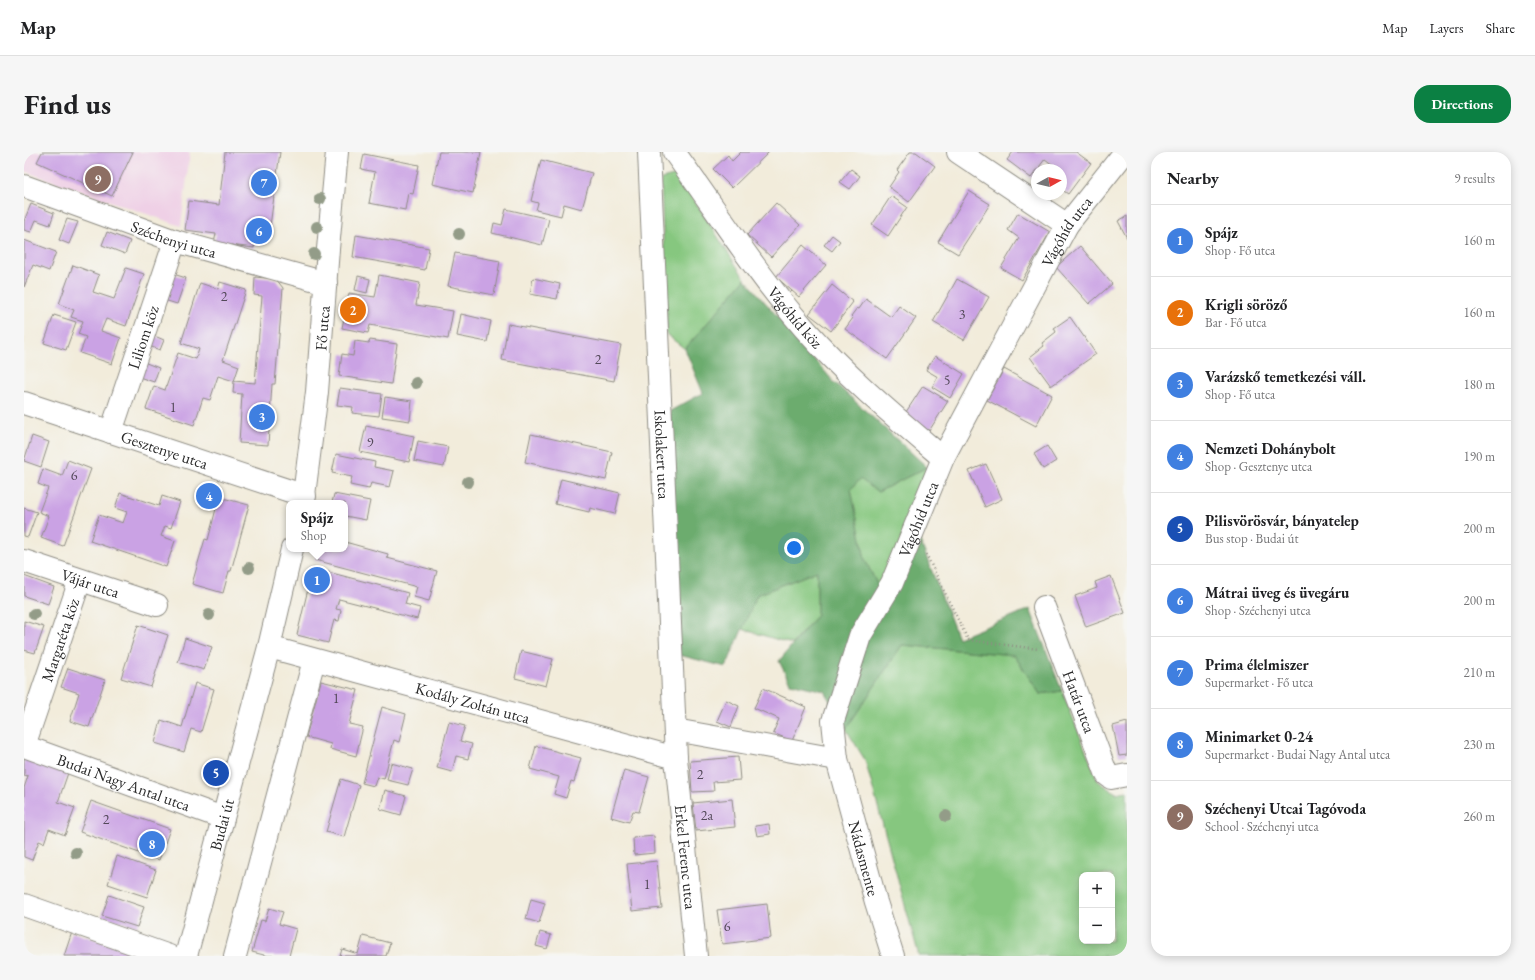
<!DOCTYPE html>
<html lang="en">
<head>
<meta charset="utf-8">
<style>
	body { margin:0; font-family:"EB Garamond",serif; background:#f6f6f6; color:#202124 }
	.controls { position:absolute; right:12px; bottom:12px; display:grid; overflow:hidden; border-radius:8px; box-shadow:0 2px 10px #0003 }
	.controls button { width:36px; height:36px; display:grid; place-items:center; padding:0; border:0; border-bottom:1px solid #e0e0e0; background:#fff; color:#202124; font:20px sans-serif }
	.compass { position:absolute; left:1007px; top:12px; width:36px; height:36px; border-radius:50%; background:#fff; box-shadow:0 2px 10px #0003; rotate:82deg }
	.you { position:absolute; left:770px; top:396px; width:14px; height:14px; margin:-10px; border:3px solid #fff; border-radius:50%; background:#1a73e8; box-shadow:0 0 0 6px #1a73e833 }
	.badge { display:grid; place-items:center; width:26px; height:26px; border-radius:50%; background:#0b8043; color:#fff; font-size:13px; font-weight:700 }
	.pin { position:absolute; translate:-50% -50%; border:2px solid #fff; box-shadow:0 1px 4px #0006 }
	.popup { position:absolute; left:262px; top:348px; width:62px; height:52px; box-sizing:border-box; display:grid; place-content:center; border-radius:8px; background:#fff; filter:drop-shadow(0 1px 3px #0005); font-size:13px; white-space:nowrap; color:#757577 }
	.popup b { font-size:15px; color:#202124 }
	.popup::after { content:''; position:absolute; left:50%; top:100%; margin-left:-8px; border:8px solid transparent; border-top-color:#fff }
	.list { margin:0; padding:0; list-style:none }
	h2 { display:flex; justify-content:space-between; align-items:center; height:52px; margin:0; padding:0 16px; font-size:17px }
	h2 small { font-size:13px; font-weight:400; color:#757577 }
	.list li { display:grid; grid-template-columns:26px 1fr auto; gap:12px; align-items:center; box-sizing:border-box; height:72px; padding:0 16px; border-top:1px solid #e0e0e0 }
	.list b { display:block; font-size:15px; white-space:nowrap }
	.list p { margin:0; font-size:13px; white-space:nowrap; color:#757577 }
	.list em { font-size:13px; font-style:normal; color:#757577 }
	.map { position:relative; flex:none; width:1103px; height:804px; overflow:hidden; border-radius:16px }
	header { display:flex; align-items:center; gap:24px; box-sizing:border-box; height:56px; padding:0 20px; background:#fff; border-bottom:1px solid #e0e0e0 }
	header strong { font-size:19px }
	nav { display:flex; gap:22px; margin-inline-start:auto; font-size:14px }
	.intro { display:flex; align-items:center; justify-content:space-between; box-sizing:border-box; height:96px; padding:0 24px }
	h1 { margin:0; font-size:28px }
	.button { padding:10px 18px; border-radius:16px; background:#0b8043; color:#fff; font-size:14px; font-weight:700 }
	main { display:flex; gap:24px; padding:0 24px }
	aside { flex:1; background:#fff; border-radius:16px; box-shadow:0 2px 10px #0003 }
	.map>svg:first-child { display:block }
	.built { fill:#efd0e6 }
	.green { fill:#86c77f; stroke:#587955; fill-rule:evenodd }
	.forest { fill:#6cac6e; stroke:#4c6c4c }
	.building { fill:#caa2e4 }
	.lines { fill:none; stroke-linecap:round; stroke-linejoin:round }
	.minor-casing { stroke:#8e8c83; stroke-width:24 }
	.primary-casing { stroke:#8e8c83; stroke-width:24 }
	.path { stroke:#8e8c83; stroke-width:2.5; stroke-dasharray:1 3; stroke-linecap:butt }
	.minor { stroke:#fff; stroke-width:22 }
	.primary { stroke:#fff; stroke-width:22 }
	.tree { fill:#939c88 }
	.labels { text-anchor:middle; stroke-width:3.5; stroke-linejoin:round; paint-order:stroke }
	.number-label { font-size:14px; fill:#534959 }
	.street-label { font-size:16px; fill:#2b2b2b; stroke:#f6f6f2 }
</style>
</head>
<body>
<header>
<strong>Map</strong>
<nav><a>Map</a><a>Layers</a><a>Share</a></nav>
</header>
<div class="intro"><h1>Find us</h1><a class="button">Directions</a></div>
<main>
<div class="map">
<svg width="1103" height="804" viewBox="0 0 1103 804">
	<rect width="100%" height="100%" fill="#f6f6f2"/>
	<filter id="ink" filterUnits="userSpaceOnUse"><feTurbulence type="fractalNoise" baseFrequency=".025" numOctaves="2"/><feDisplacementMap in="SourceGraphic" scale="8" xChannelSelector="R" yChannelSelector="G"/><feConvolveMatrix kernelMatrix="1 2 1 2 8 2 1 2 1" color-interpolation-filters="sRGB"/></filter>
	<filter id="wash" filterUnits="userSpaceOnUse"><feTurbulence type="fractalNoise" baseFrequency=".012" numOctaves="4" result="noise"/><feDisplacementMap in="SourceGraphic" scale="16" xChannelSelector="R" yChannelSelector="G"/><feGaussianBlur stdDeviation="0.9" result="paint"/><feColorMatrix in="noise" values="0 0 0 0 0 0 0 0 0 0 0 0 0 0 0 0 0 1.4 0 .05"/><feComposite in="paint" operator="in"/></filter>
	<g filter="url(#wash)">
		<rect width="100%" height="100%" fill="#f2ecdb"/>
		<path class="built" d="M0,0H166L157,74L0,19Z"/>
		<g class="green">
			<path d="M654,23L721,127L661,197L643,183L637,27Z"/>
			<path d="M903,315L917,327L856,438L841,408L827,337L836,326L854,340Z"/>
			<path d="M793,419V463L768,492L718,477L733,443Z"/>
			<path d="M878,493L990,503L1016,542L1038,539L1074,629L1092,641L1103,639V804H895L841,608L822,577ZM1058,723H1088V789H1058Z"/>
		</g>
		<path class="forest" d="M721,127L810,230L903,315L854,340L836,327L827,337L841,408L856,438L895,386L934,486L1006,457L1038,539L1016,542L990,503L878,493L822,577L800,539L766,531L755,509L793,463V419L733,443L702,515L655,503L646,259L679,241L661,197Z"/>
		<g id="blocks">
			<g class="building">
				<path d="M18,0H109L88,44L13,10Z"/>
				<path d="M201,0H256L244,89L231,87L230,96L190,91L192,82L161,78L165,49L195,53Z"/>
				<path d="M415,0H457L449,41L408,32Z"/>
				<path d="M717,0H745L708,36L689,17L704,3L708,9Z"/>
				<path d="M886,0H892L911,14L885,50L865,35L875,20L873,18Z"/>
				<path d="M989,0H1052L1067,11L1044,42L1037,37V18H1032L1033,16L1021,7L1007,26L983,8Z"/>
				<path d="M340,2L395,13L389,42L384,41L381,58L345,51L351,20L337,17Z"/>
				<path d="M517,8L568,21L558,57L540,52L537,64L512,58L514,51L507,49Z"/>
				<path d="M827,17L836,24L826,37L816,30Z"/>
				<path d="M945,39L966,52L934,102L914,90Z"/>
				<path d="M867,44L883,55L864,84L848,73Z"/>
				<path d="M752,51L776,73L747,105L723,83Z"/>
				<path d="M7,52L30,61L26,73L12,68L7,80L0,78V69Z"/>
				<path d="M482,57L525,67L518,93L468,81L470,71L478,73Z"/>
				<path d="M994,61L1026,80L998,128L977,116L995,86L984,78Z"/>
				<path d="M1103,64V86L1094,69Z"/>
				<path d="M43,67L54,70L45,92L35,88Z"/>
				<path d="M83,80L106,89L101,102L78,93Z"/>
				<path d="M332,83L405,96L401,118L329,105Z"/>
				<path d="M808,83L816,89L808,99L800,93Z"/>
				<path d="M0,88L32,100L25,119L9,113L0,135Z"/>
				<path d="M779,93L802,113L775,145L752,125Z"/>
				<path d="M1056,94L1088,132L1065,152L1032,115Z"/>
				<path d="M431,101L476,109L470,143L424,134Z"/>
				<path d="M49,113L75,123L69,140L90,147L102,116L120,122L102,174L82,167L77,179L97,186L88,212L56,201L62,185L54,182L59,169L47,165L50,158L35,152Z"/>
				<path d="M146,121L162,126L153,152L137,147Z"/>
				<path d="M355,123L396,131L392,153L429,159L424,187L346,173L344,181L318,176L325,141L351,145Z"/>
				<path d="M334,124L346,127L343,141L331,138Z"/>
				<path d="M231,125L252,127L259,136L251,232H248L244,293L215,291L218,242L209,241L210,229L231,231L238,144L230,143Z"/>
				<path d="M509,126L536,132L533,147L506,142Z"/>
				<path d="M933,127L965,145L940,188L909,170Z"/>
				<path d="M196,130L222,138L199,208L215,214L210,229L194,224L186,248L179,246L170,273L122,257L130,234L141,238L154,201L172,207L175,197L157,191L176,131L194,137Z"/>
				<path d="M808,133L829,150L807,179L785,162Z"/>
				<path d="M842,147L867,165L875,154L892,166L863,207L821,177L829,166L827,164L833,156L835,157Z"/>
				<path d="M437,162L467,169L463,190L433,184Z"/>
				<path d="M30,163L52,170L42,198L20,191Z"/>
				<path d="M1046,165L1072,202L1027,234L1006,205L1020,194L1018,191L1032,180L1030,176Z"/>
				<path d="M484,172L597,193L590,229L478,208Z"/>
				<path d="M126,182L140,188L136,198L122,193Z"/>
				<path d="M346,188L373,192L367,232L315,224L318,202L329,204L331,189L345,191Z"/>
				<path d="M911,204L940,222L926,246L908,235L914,225L902,218Z"/>
				<path d="M117,209L135,216L130,230L112,224Z"/>
				<path d="M980,217L1028,243L1012,274L963,248Z"/>
				<path d="M899,234L924,249L905,279L880,263Z"/>
				<path d="M316,236L358,242L355,264L328,261L329,255L313,253Z"/>
				<path d="M361,245L388,249L386,269L358,265Z"/>
				<path d="M342,274L390,284L385,310L336,300Z"/>
				<path d="M507,282L588,300L582,328L501,310Z"/>
				<path d="M8,284L25,290L17,315L0,309Z"/>
				<path d="M394,289L424,295L420,315L390,309Z"/>
				<path d="M1023,294L1032,309L1019,317L1010,302Z"/>
				<path d="M312,302L351,310L350,315L370,319L366,335L347,331L345,337L326,333L328,325L308,321Z"/>
				<path d="M44,308L67,317L39,394L17,386L25,364L15,360L24,336L14,332L19,317L38,324Z"/>
				<path d="M962,312L978,347L961,355L945,319Z"/>
				<path d="M537,327L596,341L591,362L566,356L565,360L531,352Z"/>
				<path d="M96,341L135,354L138,344L156,350L147,376L141,374L137,384L151,389L142,415L66,389L75,363L99,371L103,360L91,356Z"/>
				<path d="M310,342L346,349L342,368L321,364V351H308Z"/>
				<path d="M195,345L225,353L207,419H205L199,441L168,432L181,387L184,388Z"/>
				<path d="M0,356L13,360L4,385L0,384Z"/>
				<path d="M321,390L364,402L363,406L413,419L405,449L390,445L393,435L291,408L294,397H321Z"/>
				<path d="M289,416L384,441L381,452L396,456L393,467L315,447L312,457L317,458L315,469L310,468L304,491L273,483Z"/>
				<path d="M0,424L30,435L24,452L0,444Z"/>
				<path d="M1087,424L1101,461L1062,475L1051,444L1073,436L1071,430Z"/>
				<path d="M0,469L20,475L11,501L0,498Z"/>
				<path d="M114,473L144,483L127,535L97,526Z"/>
				<path d="M161,486L188,495L180,518L154,510Z"/>
				<path d="M497,499L529,507L522,534L491,526Z"/>
				<path d="M44,516L81,528L65,575L46,569L55,541L37,535Z"/>
				<path d="M297,529L334,538L325,572L339,575L332,604L306,597L307,592L282,585Z"/>
				<path d="M171,531L190,537L177,580L167,577L160,600L131,591L137,568L158,575Z"/>
				<path d="M739,536L782,555L768,589L749,581L755,567L730,556Z"/>
				<path d="M702,548L715,554L707,575L693,569Z"/>
				<path d="M358,555L382,562L375,590L370,588L360,627L353,625L350,634L338,631Z"/>
				<path d="M425,570L441,574L436,589L448,592L444,607L432,604L428,620L413,616Z"/>
				<path d="M1103,570V603L1095,604L1089,574Z"/>
				<path d="M512,594L557,606L550,630L547,629L542,646L530,642L535,625L506,617Z"/>
				<path d="M0,602L45,618L34,650L51,656L41,683L25,677L20,691L15,689L8,708L0,705V636L4,624L0,623Z"/>
				<path d="M714,605L716,628L689,630L690,639L668,640L666,609Z"/>
				<path d="M367,611L389,617L384,633L363,628Z"/>
				<path d="M600,618L625,625L615,660L609,659L605,670L587,665Z"/>
				<path d="M317,627L335,633L320,685L302,680Z"/>
				<path d="M361,638L382,644L377,663L356,657Z"/>
				<path d="M708,647L711,675L672,679L669,651Z"/>
				<path d="M67,649L146,677L135,708L56,680Z"/>
				<path d="M745,672L746,682L733,684L731,674Z"/>
				<path d="M630,684L631,701L610,703L609,686Z"/>
				<path d="M93,704L132,718L123,745L84,732Z"/>
				<path d="M633,709L638,756L608,759L603,712Z"/>
				<path d="M85,743L120,755L113,775L78,764Z"/>
				<path d="M507,747L521,751L515,771L502,767Z"/>
				<path d="M743,752L747,786L698,792L693,758Z"/>
				<path d="M245,756L259,760L255,772L272,777L265,804H244L228,800L237,768L241,769Z"/>
				<path d="M48,780L107,799L105,804H40Z"/>
				<path d="M516,780L527,783L523,797L512,794Z"/>
				<path d="M339,784L366,791L362,804H316L318,797L334,802Z"/>
			</g>
		</g>
	</g>
	<g filter="url(#ink)">
		<use href="#blocks" fill-opacity="0" stroke="#8e8c83" stroke-width="1"/>
		<g class="lines">
			<defs>
				<g id="minor">
					<path id="s1" d="M625,0L652,606L672,804"/>
					<path id="s2" d="M650,0C693,59 732,121 780,176C821,223 871,265 919,306"/>
					<path d="M934,0L1043,73"/>
					<path id="s3" d="M0,34L151,89L302,131"/>
					<path id="s4" d="M0,251L281,344"/>
					<path id="s5" d="M87,280L151,89"/>
					<path id="s6" d="M0,409L133,453"/>
					<path id="s7" d="M1020,455L1083,623L1087,626L1103,623"/>
					<path id="s8" d="M245,495L652,606"/>
					<path id="s9" d="M651,578L813,607L809,569L836,484L868,431L919,306L1043,73L1101,0"/>
					<path id="s10" d="M0,594L199,666"/>
					<path id="s11" d="M0,594L56,428"/>
					<path id="s12" d="M813,607L852,750L869,804"/>
					<path d="M0,753L145,804"/>
					<path d="M211,804L290,508"/>
				</g>
				<g id="primary">
					<path id="s13" d="M279,351L293,240L304,97L313,0"/>
					<path id="s14" d="M162,804L245,495L268,397"/>
				</g>
			</defs>
			<use href="#minor" class="minor-casing"/>
			<use href="#primary" class="primary-casing"/>
			<path class="path" d="M902,402L944,488L1014,497"/>
			<use href="#minor" class="minor"/>
			<use href="#primary" class="primary"/>
		</g>
		<g class="tree">
			<circle cx="296" cy="47" r="6"/>
			<circle cx="293" cy="75" r="6"/>
			<circle cx="435" cy="82" r="6"/>
			<circle cx="290" cy="102" r="6"/>
			<circle cx="392" cy="231" r="6"/>
			<circle cx="444" cy="330" r="6"/>
			<circle cx="225" cy="416" r="6"/>
			<circle cx="10" cy="462" r="6"/>
			<circle cx="185" cy="463" r="6"/>
			<circle cx="922" cy="664" r="6"/>
			<circle cx="52" cy="701" r="6"/>
		</g>
	</g>
	<g class="labels">
		<g class="number-label">
			<text x="200" y="149">2</text>
			<text x="938" y="167">3</text>
			<text x="574" y="212">2</text>
			<text x="923" y="233">5</text>
			<text x="149" y="260">1</text>
			<text x="346" y="295">9</text>
			<text x="50" y="328">6</text>
			<text x="312" y="551">1</text>
			<text x="676" y="627">2</text>
			<text x="683" y="668">2a</text>
			<text x="82" y="672">2</text>
			<text x="623" y="737">1</text>
			<text x="703" y="779">6</text>
		</g>
		<g class="street-label">
			<text dy="6" stroke="none"><textPath href="#s9" startOffset="747">Vágóhíd utca</textPath></text>
			<text dy="6" stroke="none"><textPath href="#s3" startOffset="159">Széchenyi utca</textPath></text>
			<text dy="6" stroke="none"><textPath href="#s2" startOffset="205">Vágóhíd köz</textPath></text>
			<text dy="6" stroke="none"><textPath href="#s13" startOffset="176">Fő utca</textPath></text>
			<text dy="6" stroke="none"><textPath href="#s5" startOffset="100">Liliom köz</textPath></text>
			<text dy="6" stroke="none"><textPath href="#s4" startOffset="148">Gesztenye utca</textPath></text>
			<text dy="6" stroke="none"><textPath href="#s1" startOffset="303">Iskolakert utca</textPath></text>
			<text dy="6" stroke="none"><textPath href="#s9" startOffset="423">Vágóhíd utca</textPath></text>
			<text dy="6" stroke="none"><textPath href="#s6" startOffset="70">Vájár utca</textPath></text>
			<text dy="6" stroke="none"><textPath href="#s11" startOffset="112">Margaréta köz</textPath></text>
			<text dy="6" stroke="none"><textPath href="#s7" startOffset="101">Határ utca</textPath></text>
			<text dy="6" stroke="none"><textPath href="#s8" startOffset="211">Kodály Zoltán utca</textPath></text>
			<text dy="6" stroke="none"><textPath href="#s10" startOffset="106">Budai Nagy Antal utca</textPath></text>
			<text dy="6" stroke="none"><textPath href="#s14" startOffset="136">Budai út</textPath></text>
			<text dy="6" stroke="none"><textPath href="#s1" startOffset="706">Erkel Ferenc utca</textPath></text>
			<text dy="6" stroke="none"><textPath href="#s12" startOffset="103">Nádasmente</textPath></text>
		</g>
	</g>
</svg>
<div class="controls">
<button>+</button>
<button>−</button>
</div>
<svg class="compass" viewBox="-18 -18 36 36"><path d="M0-13l5 13h-10z" fill="#e53935"/><path d="M0 13l5-13h-10z" fill="#757577"/></svg>
<div class="you"></div>
<div class="pin badge" style="left:293px;top:428px;background:#3f7fe0">1</div>
<div class="popup"><b>Spájz</b>Shop</div>
<div class="pin badge" style="left:329px;top:158px;background:#e8710a">2</div>
<div class="pin badge" style="left:238px;top:265px;background:#3f7fe0">3</div>
<div class="pin badge" style="left:185px;top:344px;background:#3f7fe0">4</div>
<div class="pin badge" style="left:192px;top:621px;background:#1a4fb4">5</div>
<div class="pin badge" style="left:235px;top:79px;background:#3f7fe0">6</div>
<div class="pin badge" style="left:240px;top:31px;background:#3f7fe0">7</div>
<div class="pin badge" style="left:128px;top:692px;background:#3f7fe0">8</div>
<div class="pin badge" style="left:74px;top:27px;background:#8d6e63">9</div>
</div>
<aside>
<h2>Nearby<small>9 results</small></h2>
<ul class="list">
<li><span class="badge" style="background:#3f7fe0">1</span><div><b>Spájz</b><p>Shop · Fő utca</p></div><em>160 m</em></li>
<li><span class="badge" style="background:#e8710a">2</span><div><b>Krigli söröző</b><p>Bar · Fő utca</p></div><em>160 m</em></li>
<li><span class="badge" style="background:#3f7fe0">3</span><div><b>Varázskő temetkezési váll.</b><p>Shop · Fő utca</p></div><em>180 m</em></li>
<li><span class="badge" style="background:#3f7fe0">4</span><div><b>Nemzeti Dohánybolt</b><p>Shop · Gesztenye utca</p></div><em>190 m</em></li>
<li><span class="badge" style="background:#1a4fb4">5</span><div><b>Pilisvörösvár, bányatelep</b><p>Bus stop · Budai út</p></div><em>200 m</em></li>
<li><span class="badge" style="background:#3f7fe0">6</span><div><b>Mátrai üveg és üvegáru</b><p>Shop · Széchenyi utca</p></div><em>200 m</em></li>
<li><span class="badge" style="background:#3f7fe0">7</span><div><b>Prima élelmiszer</b><p>Supermarket · Fő utca</p></div><em>210 m</em></li>
<li><span class="badge" style="background:#3f7fe0">8</span><div><b>Minimarket 0-24</b><p>Supermarket · Budai Nagy Antal utca</p></div><em>230 m</em></li>
<li><span class="badge" style="background:#8d6e63">9</span><div><b>Széchenyi Utcai Tagóvoda</b><p>School · Széchenyi utca</p></div><em>260 m</em></li>
</ul>
</aside>
</main>
</body>
</html>
